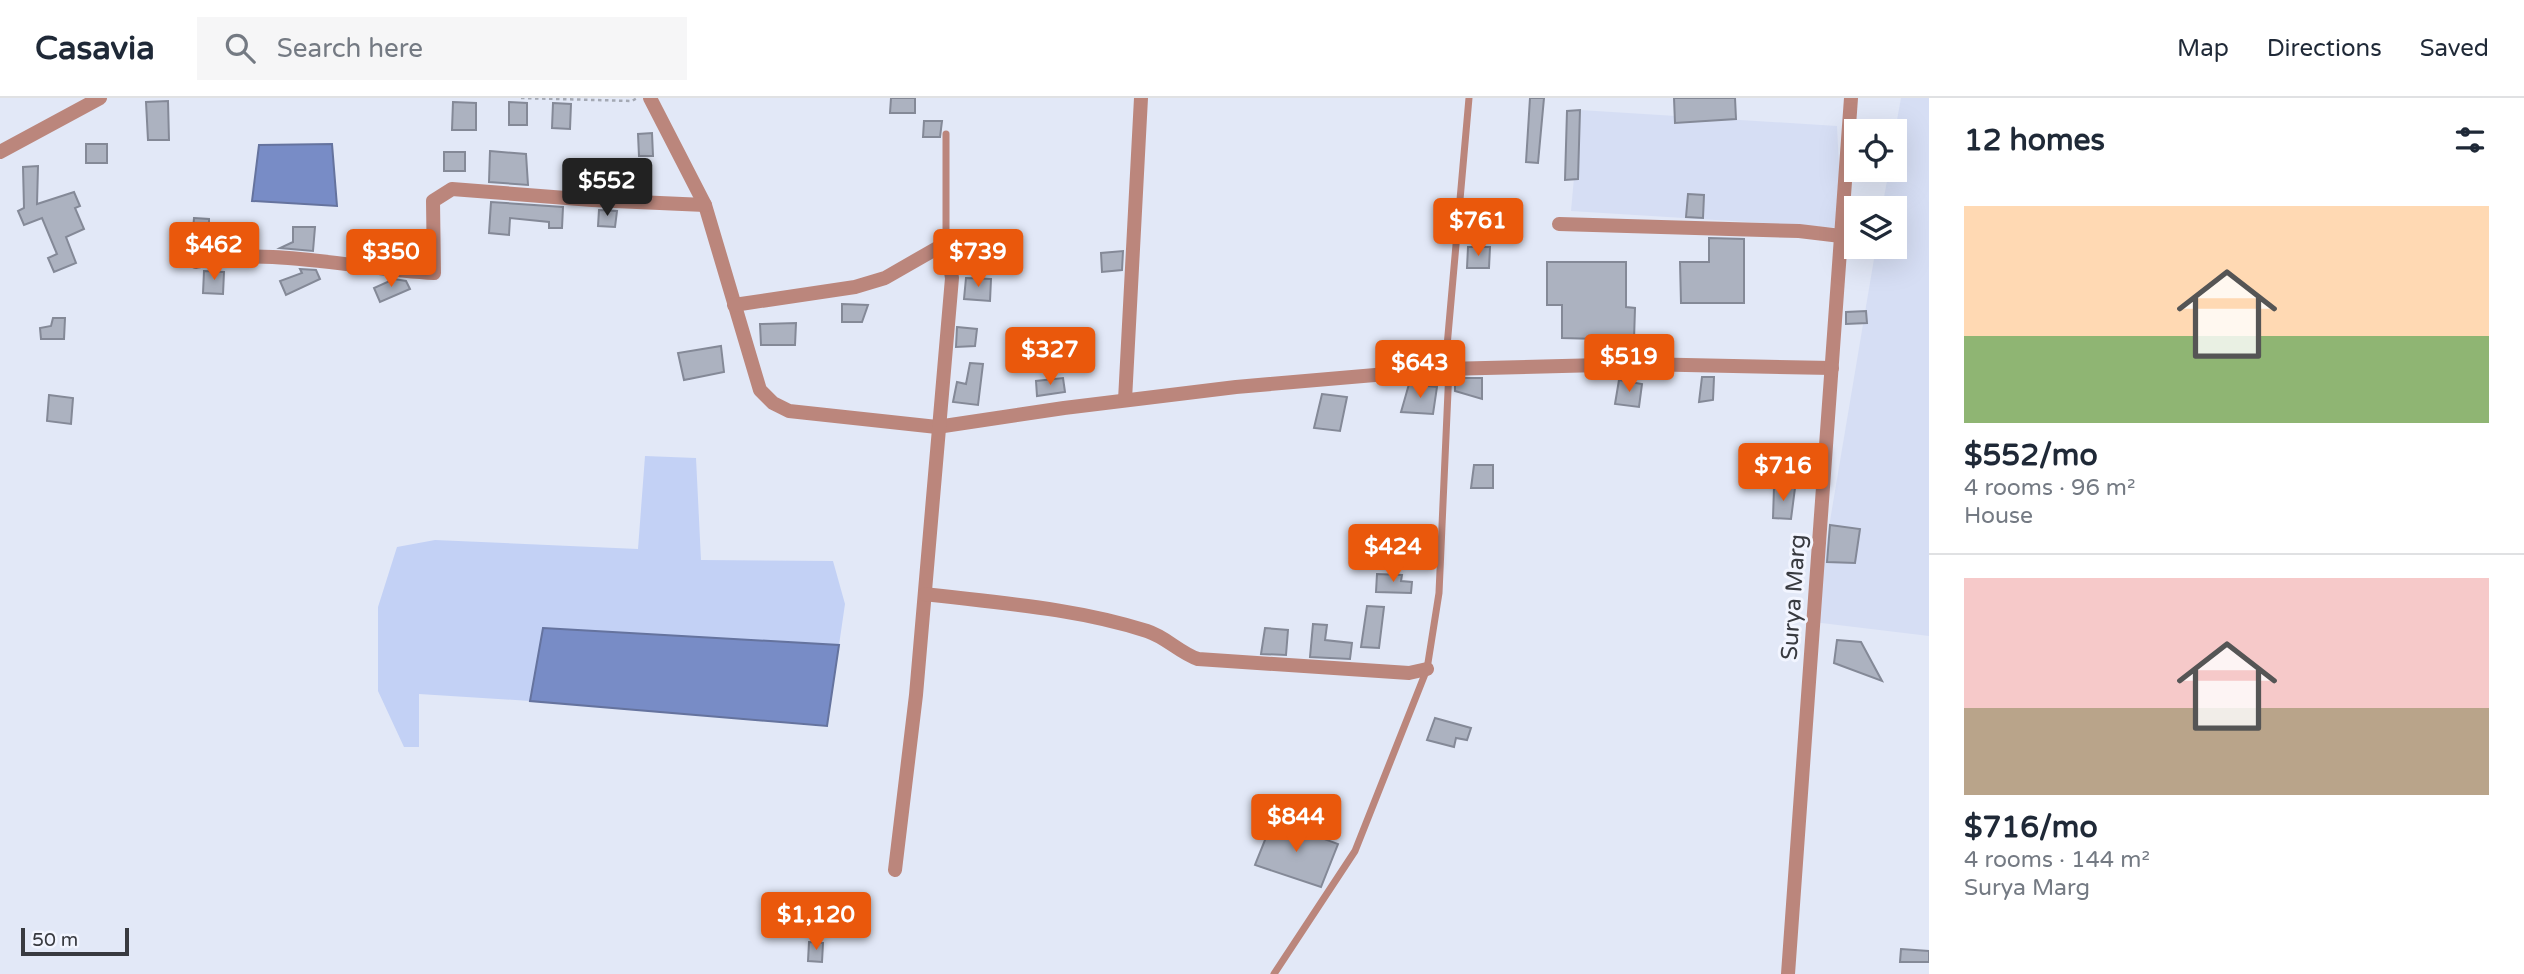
<!DOCTYPE html>
<meta charset="utf-8">
<style>
:root{--surface:#fff;--page:#f6f6f7;--text:#1f2937;--muted:#747a83;--line:#e0e1e3;--accent:#ea580c}
body{margin:0;font-family:"Varela Round",sans-serif;background:var(--page);color:var(--text);height:100vh;display:flex;flex-direction:column;font-size:26px;white-space:nowrap}
*{box-sizing:border-box;margin:0}
p{font-size:23px;color:var(--muted)}
.icon{flex:none;width:38px;height:38px;fill:none;stroke:currentColor;stroke-width:2;stroke-linecap:round;stroke-linejoin:round}
.map{position:relative;flex:1;overflow:hidden}
.drawer{display:flex;flex-direction:column;background:var(--surface);width:595px}
.drawer>*{flex:none}
.buttons{position:absolute;left:1844px;top:21px;display:grid;gap:14px}
.buttons a{display:grid;place-items:center;width:63px;height:63px;border-radius:0px;background:var(--surface);box-shadow:0 7px 28px #0002;font-size:35px}
.scale{position:absolute;left:21px;bottom:18px;width:108px;box-sizing:border-box;padding-left:7px;border:4px solid #383a40;border-top:0;font-size:19px;line-height:24px;white-space:nowrap;color:#383a40;-webkit-text-stroke:5px #f2f5ff;paint-order:stroke}
.price{position:absolute;translate:-50% -60px;padding:0 16px;border-radius:7px;background:var(--accent);color:#fff;font-size:23px;line-height:46px;filter:drop-shadow(0 2px 4px #0008)}
.price::after{content:'';position:absolute;left:50%;top:42px;width:21px;height:16px;margin-left:-10px;background:inherit;clip-path:polygon(0 0,100% 0,50% 100%)}
.price.selected{background:#222;color:#fff}
ul{padding:0;list-style:none}
li{display:grid;align-content:center;gap:14px;height:371px;padding:0 35px}
li+li{border-top:2px solid var(--line)}
li span{display:grid;place-items:center;height:217px;border-radius:0px;color:#555}
li>.icon{margin-inline-start:auto}
span .icon{width:126px;height:126px;fill:#fffc;stroke-width:1}
li b{font-size:30px}
h2{display:flex;justify-content:space-between;align-items:center;height:84px;padding:0 35px;font-size:30px}
header{display:flex;align-items:center;gap:42px;box-sizing:border-box;height:98px;padding:0 35px;background:var(--surface);border-bottom:2px solid var(--line)}
header strong{font-size:33px}
nav{display:flex;gap:38px;margin-inline-start:auto;font-size:24px}
.search{width:490px;height:63px;background:var(--page);display:flex;align-items:center;gap:18px;box-sizing:border-box;padding:0 24px;border-radius:0px;color:var(--muted);font-size:26px}
main{display:flex;flex:1;min-height:0}
.map>svg:first-child{display:block}
.built{fill:#d6def4}
.green{fill:#c3d1f5}
.water{fill:#788cc6;stroke:#65739e;stroke-width:2}
.building{fill:#acb2c0;stroke:#848997;stroke-width:2}
.lines{fill:none;stroke-linecap:round;stroke-linejoin:round}
.path{stroke:#a4a9b4;stroke-width:2.5;stroke-dasharray:3.5 3.5;stroke-linecap:butt}
.lane{stroke:#bb867c;stroke-width:7}
.street{stroke:#bb867c;stroke-width:14}
.labels{text-anchor:middle;stroke-width:6;stroke-linejoin:round;paint-order:stroke}
.street-label{font-size:23px;fill:#383a40;stroke:#f2f5ff}
</style>
<header>
<strong>Casavia</strong>
<div class="search"><svg class="icon" aria-label="search" viewBox="0 0 24 24"><circle cx="10" cy="10" r="6"/><path d="M15 15l6 6"/></svg>Search here</div>
<nav><a>Map</a><a>Directions</a><a>Saved</a></nav>
</header>
<main>
<div class="map">
<svg width="1929" height="876" viewBox="0 0 1929 876">
<rect width="100%" height="100%" fill="#e2e8f7"/>
<!-- built -->
<g class="built">
<polygon points="1901,0 1929,0 1929,538 1813,524 1876,149 1895,149 1895,110 1882,110 1889,72 1895,72 1895,33"/>
<polygon points="1580,12 1837,28 1842,130 1571,113"/>
</g>
<!-- green -->
<polygon class="green" points="645,358 696,360 701,462 833,463 845,506 839,547 543,530 530,603 419,596 419,649 404,649 378,593 378,509 397,449 435,442 638,451"/>
<!-- water -->
<g class="water">
<polygon points="332,46 337,108 252,103 259,47"/>
<polygon points="543,530 839,547 827,628 530,603"/>
</g>
<!-- building -->
<g class="building">
<polygon points="891,0 915,0 915,15 890,15"/>
<polygon points="1530,0 1544,0 1538,65 1526,64"/>
<polygon points="1674,0 1735,0 1736,21 1675,25"/>
<polygon points="168,3 169,42 148,42 146,4"/>
<polygon points="453,4 476,5 476,32 452,32"/>
<polygon points="509,4 527,5 527,27 509,27"/>
<polygon points="553,5 571,6 570,31 552,30"/>
<polygon points="1580,12 1578,81 1565,82 1567,13"/>
<polygon points="924,23 942,23 940,39 923,39"/>
<polygon points="652,35 653,58 639,58 638,36"/>
<rect x="86" y="46" width="21" height="19"/>
<polygon points="490,53 526,56 528,87 489,84"/>
<rect x="444" y="54" width="21" height="19"/>
<polygon points="38,68 37,106 74,94 80,108 75,110 84,131 66,139 76,165 54,174 48,160 57,156 42,120 24,127 18,113 24,110 23,69"/>
<polygon points="1688,96 1704,97 1703,120 1686,119"/>
<polygon points="491,104 563,109 562,130 549,130 549,124 510,120 509,137 489,135"/>
<polygon points="599,112 617,113 615,129 598,128"/>
<polygon points="194,120 209,121 209,134 240,134 242,147 231,148 225,134 225,148 191,153"/>
<polygon points="293,129 315,129 313,153 280,150 293,144"/>
<polygon points="401,139 402,157 381,157 381,140"/>
<polygon points="1709,140 1744,141 1744,205 1681,205 1680,164 1709,164"/>
<polygon points="1468,149 1490,149 1489,170 1467,170"/>
<polygon points="1123,153 1122,172 1102,174 1101,155"/>
<polygon points="1547,164 1626,164 1626,209 1635,210 1634,242 1562,240 1562,207 1547,207"/>
<polygon points="300,171 316,172 320,181 286,197 280,183 302,175"/>
<polygon points="204,173 224,174 223,196 203,195"/>
<polygon points="966,180 991,181 990,203 964,201"/>
<polygon points="394,181 406,183 410,191 380,204 374,190"/>
<polygon points="842,206 868,207 862,224 842,224"/>
<polygon points="1866,213 1867,225 1846,226 1846,214"/>
<polygon points="53,220 65,220 64,241 41,241 40,230 51,228"/>
<polygon points="796,225 795,247 761,247 760,226"/>
<polygon points="957,229 977,231 975,248 956,249"/>
<polygon points="721,248 724,274 684,282 678,255"/>
<polygon points="970,265 983,266 978,307 953,304 957,284 966,286"/>
<polygon points="1702,279 1714,279 1713,302 1699,304"/>
<polygon points="1063,280 1065,294 1037,298 1036,283"/>
<polygon points="1455,280 1482,280 1482,301 1455,293"/>
<polygon points="1619,282 1642,286 1639,309 1615,306"/>
<polygon points="1409,286 1437,289 1433,316 1401,314"/>
<polygon points="1322,296 1347,299 1340,333 1314,330"/>
<polygon points="49,297 73,300 71,326 47,323"/>
<polygon points="1474,367 1493,367 1493,390 1471,390"/>
<polygon points="1774,389 1795,390 1791,421 1773,420"/>
<polygon points="1830,427 1860,431 1855,465 1827,464"/>
<polygon points="1396,438 1427,440 1425,462 1409,461 1409,452 1395,452"/>
<polygon points="1377,476 1402,477 1401,483 1412,484 1411,495 1376,494"/>
<polygon points="1367,508 1384,509 1379,550 1361,549"/>
<polygon points="1313,526 1327,527 1325,542 1352,545 1350,561 1310,559"/>
<polygon points="1265,530 1288,532 1286,557 1261,556"/>
<polygon points="1837,542 1861,544 1882,583 1834,565"/>
<polygon points="1435,620 1471,630 1467,642 1456,640 1454,649 1427,642"/>
<polygon points="1273,722 1338,746 1321,789 1255,767"/>
<polygon points="809,844 823,845 822,864 808,863"/>
<polygon points="1901,851 1929,853 1929,864 1900,864"/>
</g>
<g class="lines">
<!-- path -->
<polyline class="path" points="521,0 632,3 637,0"/>
<!-- lane -->
<g class="lane">
<polyline points="946,36 946,145"/>
<polyline points="1445,271 1469,0"/>
<polyline points="1274,876 1355,753 1427,571 1439,495 1449,271"/>
</g>
<!-- street -->
<g class="street">
<polyline points="650,0 705,107 760,292 773,305 789,313 937,329 1064,310 1236,289 1445,271 1639,266 1832,270"/>
<polyline points="0,54 100,0"/>
<polyline points="1559,126 1799,133 1841,138"/>
<path d="M196 164C266 148 361 172 434 175L433 103 452 91 592 102 705 107"/>
<polyline points="734,207 855,189 885,180 946,145 952,180 916,597 895,772"/>
<polyline points="1125,302 1141,0"/>
<path d="M925 496C999 505 1075 510 1147 533 1166 539 1180 555 1198 561L1409 575 1427 571"/>
<polyline points="1788,876 1851,0"/>
</g>
</g>
<g class="labels">
<!-- street labels -->
<g class="street-label">
<text transform="translate(1793 499) rotate(-86)" y="8">Surya Marg</text>
</g>
</g>
</svg>
<div class="buttons">
<a><svg class="icon" aria-label="locate" viewBox="0 0 24 24"><circle cx="12" cy="12" r="6"/><path d="M12 2v4M12 18v4M2 12h4M18 12h4"/></svg></a>
<a><svg class="icon" aria-label="layers" viewBox="0 0 24 24"><path d="M12 4l9 5-9 5-9-5zM3 14l9 5 9-5"/></svg></a>
</div>
<div class="scale">50 m</div>
<b class="price selected" style="left:607px;top:120px">$552</b>
<b class="price" style="left:1478px;top:160px">$761</b>
<b class="price" style="left:214px;top:184px">$462</b>
<b class="price" style="left:391px;top:191px">$350</b>
<b class="price" style="left:978px;top:191px">$739</b>
<b class="price" style="left:1050px;top:289px">$327</b>
<b class="price" style="left:1629px;top:296px">$519</b>
<b class="price" style="left:1420px;top:302px">$643</b>
<b class="price" style="left:1783px;top:405px">$716</b>
<b class="price" style="left:1393px;top:486px">$424</b>
<b class="price" style="left:1296px;top:756px">$844</b>
<b class="price" style="left:816px;top:854px">$1,120</b>
</div>
<section class="drawer">
<h2>12 homes<svg class="icon" aria-label="filters" viewBox="0 0 24 24"><path d="M4 7h16M4 17h16"/><circle cx="9" cy="7" r="2"/><circle cx="15" cy="17" r="2"/></svg></h2>
<ul>
<li><span style="background:linear-gradient(#ffd9b3 60%,#8fb573 0)"><svg class="icon" aria-label="home" viewBox="0 0 24 24"><path d="M3 11l9-7 9 7M6 9v11h12V9"/></svg></span><div><b>$552/mo</b><p>4 rooms · 96 m²</p><p>House</p></div></li>
<li><span style="background:linear-gradient(#f6c9c9 60%,#b9a48a 0)"><svg class="icon" aria-label="home" viewBox="0 0 24 24"><path d="M3 11l9-7 9 7M6 9v11h12V9"/></svg></span><div><b>$716/mo</b><p>4 rooms · 144 m²</p><p>Surya Marg</p></div></li>
</ul>
</section>
</main>
